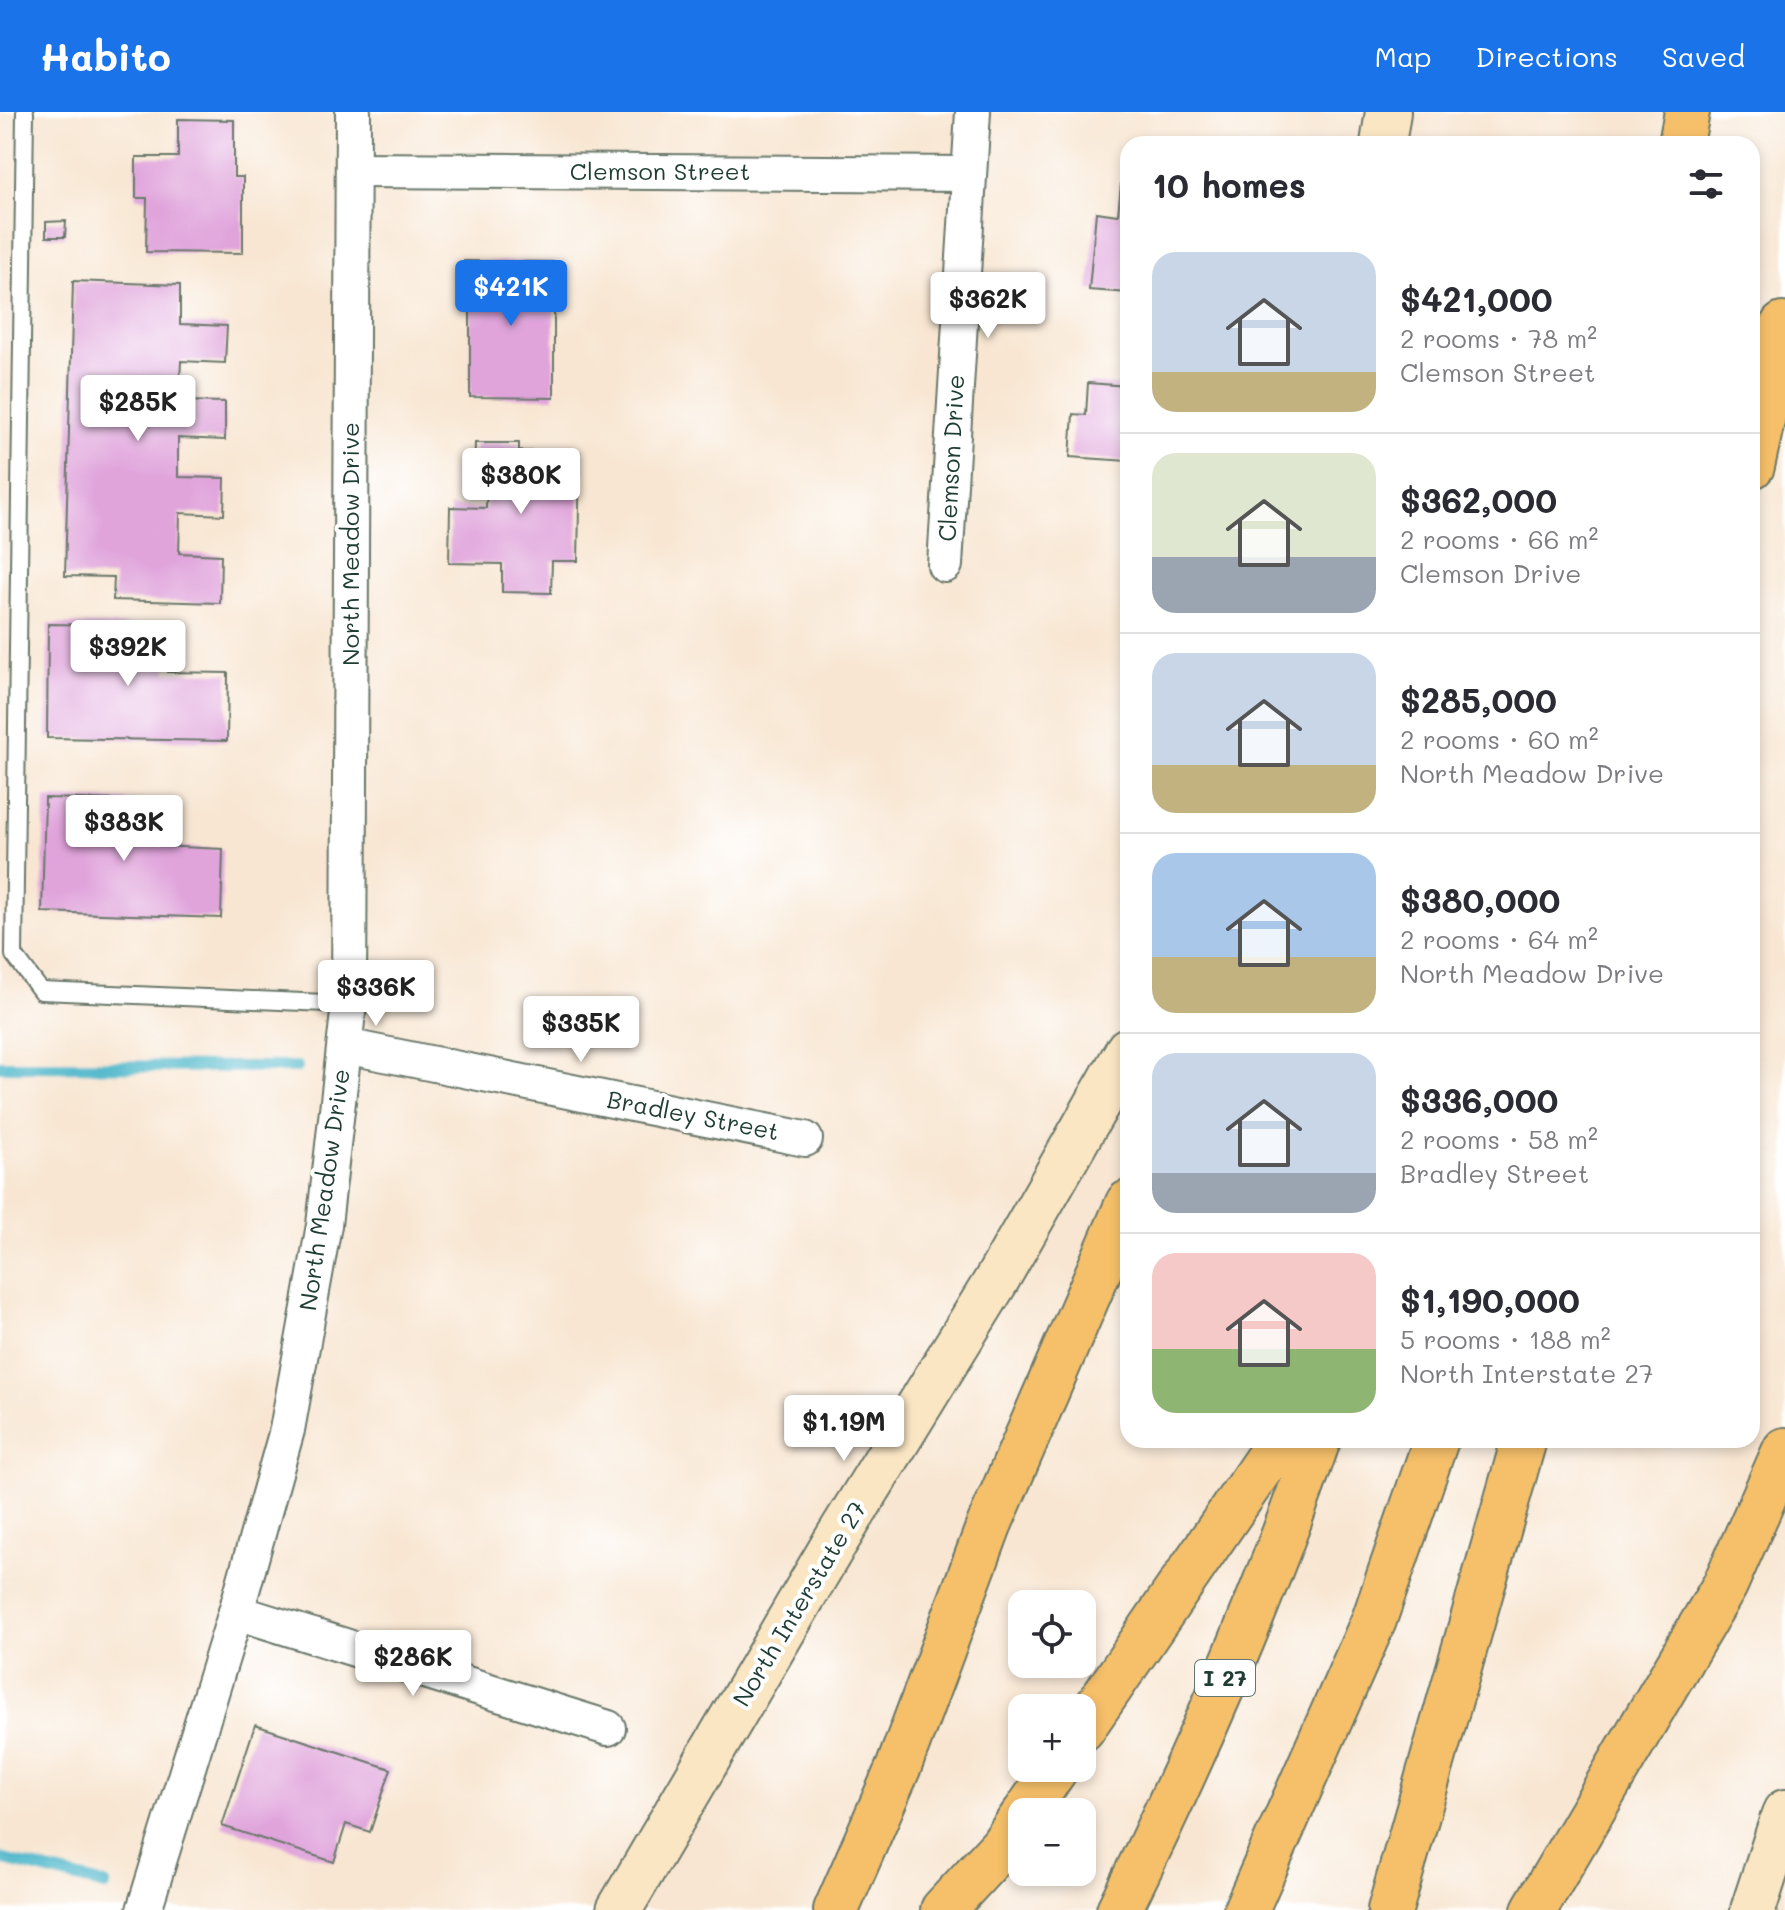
<!DOCTYPE html>
<meta charset="utf-8">
<style>
:root{--surface:#fff;--page:#f2f2f3;--text:#2b2b33;--muted:#7c7c81;--line:#e1e1e2;--accent:#1a73e8}
body{margin:0;font-family:Mali,sans-serif;background:var(--page);color:var(--text);height:100vh;display:flex;flex-direction:column;font-size:30px;white-space:nowrap}
*{box-sizing:border-box;margin:0}
p{font-size:26px;color:var(--muted)}
.icon{flex:none;width:44px;height:44px;fill:none;stroke:currentColor;stroke-width:2;stroke-linecap:round;stroke-linejoin:round}
.map{position:relative;flex:1;overflow:hidden}
.panel{position:absolute;left:1120px;top:24px;width:640px;height:1312px;display:flex;flex-direction:column;background:var(--surface);border-radius:24px;box-shadow:0 4px 12px #0003}
.panel>*{flex:none}
.tools{position:absolute;left:1008px;top:1478px;display:grid;gap:16px}
.tools a{display:grid;place-items:center;width:88px;height:88px;border-radius:16px;background:var(--surface);box-shadow:0 4px 12px #0003;font-size:40px}
.price{position:absolute;translate:-50% -68px;padding:0 18px;border-radius:8px;background:#fff;color:#222;font-size:26px;line-height:52px;filter:drop-shadow(0 2px 4px #0008)}
.price::after{content:'';position:absolute;left:50%;top:48px;width:24px;height:18px;margin-left:-12px;background:inherit;clip-path:polygon(0 0,100% 0,50% 100%)}
.price.on{background:var(--accent);color:#fff}
ul{padding:0;list-style:none}
li{display:flex;align-items:center;gap:24px;height:200px;padding:0 32px}
li+li{border-top:2px solid var(--line)}
li span{display:grid;place-items:center;flex:none;width:224px;height:160px;border-radius:24px;color:#555}
li>.icon{margin-inline-start:auto}
span .icon{width:96px;height:96px;fill:#fffc;stroke-width:1}
li b{font-size:34px}
h2{display:flex;justify-content:space-between;align-items:center;height:96px;padding:0 32px;font-size:34px}
header{display:flex;align-items:center;gap:48px;box-sizing:border-box;height:112px;padding:0 40px;background:var(--accent);color:#fff}
header strong{font-size:38px}
nav{display:flex;gap:44px;margin-inline-start:auto;font-size:28px}
.map>svg:first-child{display:block}
.lines{fill:none;stroke-linecap:round;stroke-linejoin:round}
.stream{stroke:#4cb6c9;stroke-width:12}
.building{fill:#e0a4db}
.service-casing{stroke:#6b786b;stroke-width:20}
.minor-casing{stroke:#6b786b;stroke-width:38}
.secondary-casing{stroke:#6b786b;stroke-width:48}
.motorway-casing{stroke:#6b786b;stroke-width:48}
.service{stroke:#fff;stroke-width:16}
.minor{stroke:#fff;stroke-width:34}
.secondary{stroke:#fbe6c4;stroke-width:44}
.motorway{stroke:#f6c06b;stroke-width:44}
.labels{text-anchor:middle;stroke-width:8;stroke-linejoin:round;paint-order:stroke}
.shield{fill:#fff;stroke:#627771;stroke-width:2}
.shield-label{font-size:22px;font-weight:bold;fill:#1f3d34}
.street-label{font-size:24px;fill:#1f3d34;stroke:#fff}
</style>
<header>
<strong>Habito</strong>
<nav><a>Map</a><a>Directions</a><a>Saved</a></nav>
</header>
<div class="map">
<svg width="1785" height="1798" viewBox="0 0 1785 1798">
<rect width="100%" height="100%" fill="#fff"/>
<filter id="ink" filterUnits="userSpaceOnUse"><feTurbulence type="fractalNoise" baseFrequency=".0125" numOctaves="2"/><feDisplacementMap in="SourceGraphic" scale="16" xChannelSelector="R" yChannelSelector="G"/><feConvolveMatrix kernelMatrix="1 2 1 2 8 2 1 2 1" color-interpolation-filters="sRGB"/></filter>
<filter id="wash" filterUnits="userSpaceOnUse"><feTurbulence type="fractalNoise" baseFrequency=".006" numOctaves="4" result="noise"/><feDisplacementMap in="SourceGraphic" scale="32" xChannelSelector="R" yChannelSelector="G"/><feGaussianBlur stdDeviation="1.8" result="paint"/><feColorMatrix in="noise" values="0 0 0 0 0 0 0 0 0 0 0 0 0 0 0 0 0 1.4 0 .05"/><feComposite in="paint" operator="in"/></filter>
<g filter="url(#wash)">
<rect width="100%" height="100%" fill="#f8e6d2"/>
<g class="lines">
<!-- stream -->
<g class="stream">
<polyline points="0,954 297,955"/>
<polyline points="0,1747 105,1773"/>
</g>
</g>
<g id="blocks">
<!-- building -->
<g class="building">
<polygon points="178,7 234,8 234,65 243,65 243,141 146,140 147,86 136,86 136,45 178,45"/>
<polygon points="1121,72 1128,73 1128,181 1089,178 1096,100 1118,103"/>
<polygon points="66,109 65,125 46,125 46,110"/>
<polygon points="464,149 554,150 554,286 470,285 470,193 463,193"/>
<polygon points="73,169 180,173 180,212 227,214 225,251 181,249 179,289 225,290 225,328 178,326 178,365 225,366 224,403 180,401 179,441 221,443 220,491 113,488 114,465 65,464"/>
<polygon points="1088,271 1128,274 1128,349 1070,345 1073,302 1086,303"/>
<polygon points="475,331 519,331 519,339 580,340 578,449 552,449 551,481 502,480 502,452 449,451 450,395 486,396 487,375 481,375 481,363 474,363"/>
<polygon points="48,512 168,514 167,560 228,561 227,629 47,626"/>
<polygon points="45,686 161,689 160,734 223,737 221,806 42,800"/>
<polygon points="255,1613 391,1657 370,1720 346,1712 334,1750 222,1714"/>
</g>
</g>
</g>
<g filter="url(#ink)">
<use href="#blocks" fill-opacity="0" stroke="#6b786b" stroke-width="2"/>
<g class="lines">
<!-- service casing -->
<g class="service-casing">
<polyline id="service" points="25,0 14,843 41,879 349,892"/>
</g>
<!-- minor casing -->
<g class="minor-casing">
<g id="minor">
<polyline points="353,58 968,62"/>
<polyline points="945,453 973,0"/>
<polyline points="345,934 805,1027"/>
<polyline points="236,1500 608,1616"/>
<polyline points="144,1798 236,1500 287,1318 324,1113 349,892 353,0"/>
</g>
</g>
<!-- secondary casing -->
<g class="secondary-casing">
<g id="secondary">
<polyline points="1383,32 1388,0"/>
<polyline points="619,1798 834,1432 996,1169 1128,938"/>
<polyline points="1753,1798 1785,1700"/>
</g>
</g>
<!-- motorway casing -->
<g class="motorway-casing">
<g id="motorway">
<polyline points="1681,32 1687,0"/>
<polyline points="1752,354 1783,213"/>
<polyline points="1082,1617 1280,1328"/>
<polyline points="1026,1700 1056,1656"/>
<polyline points="836,1798 899,1654 989,1413 1128,1091"/>
<polyline points="943,1798 1002,1734 1022,1705"/>
<path d="M1119 1798C1194 1646 1263 1489 1318 1328"/>
<polyline points="1246,1798 1374,1508 1436,1328"/>
<polyline points="1390,1798 1524,1328"/>
<polyline points="1534,1798 1725,1473 1785,1338"/>
</g>
</g>
<!-- service -->
<use href="#service" class="service"/>
<!-- minor -->
<use href="#minor" class="minor"/>
<!-- secondary -->
<use href="#secondary" class="secondary"/>
<!-- motorway -->
<use href="#motorway" class="motorway"/>
</g>
</g>
<g class="labels">
<!-- shield labels -->
<rect class="shield" x="1195" y="1548" width="60" height="36" rx="6"/>
<g class="shield-label">
<text x="1225" y="1574">I 27</text>
</g>
<!-- street labels -->
<g class="street-label">
<text x="660" y="68">Clemson Street</text>
<text transform="translate(952 346) rotate(-87)" y="8">Clemson Drive</text>
<text transform="translate(351 432) rotate(-90)" y="8">North Meadow Drive</text>
<text transform="translate(693 1004) rotate(11)" y="8">Bradley Street</text>
<text transform="translate(325 1078) rotate(-82)" y="8">North Meadow Drive</text>
<text transform="translate(800 1492) rotate(-59)" y="8">North Interstate 27</text>
</g>
</g>
</svg>
<div class="tools">
<a><svg class="icon" aria-label="locate" viewBox="0 0 24 24"><circle cx="12" cy="12" r="6"/><path d="M12 2v4M12 18v4M2 12h4M18 12h4"/></svg></a>
<a>+</a>
<a>−</a>
</div>
<b class="price on" style="left:511px;top:216px">$421K</b>
<b class="price" style="left:988px;top:228px">$362K</b>
<b class="price" style="left:138px;top:331px">$285K</b>
<b class="price" style="left:521px;top:404px">$380K</b>
<b class="price" style="left:128px;top:576px">$392K</b>
<b class="price" style="left:124px;top:751px">$383K</b>
<b class="price" style="left:376px;top:916px">$336K</b>
<b class="price" style="left:581px;top:952px">$335K</b>
<b class="price" style="left:844px;top:1351px">$1.19M</b>
<b class="price" style="left:413px;top:1586px">$286K</b>
<section class="panel">
<h2>10 homes<svg class="icon" aria-label="filters" viewBox="0 0 24 24"><path d="M4 7h16M4 17h16"/><circle cx="9" cy="7" r="2"/><circle cx="15" cy="17" r="2"/></svg></h2>
<ul>
<li><span style="background:linear-gradient(#c9d6e8 75%,#c2b280 0)"><svg class="icon" aria-label="home" viewBox="0 0 24 24"><path d="M3 11l9-7 9 7M6 9v11h12V9"/></svg></span><div><b>$421,000</b><p>2 rooms · 78 m²</p><p>Clemson Street</p></div></li>
<li><span style="background:linear-gradient(#dfe7d0 65%,#9aa5b1 0)"><svg class="icon" aria-label="home" viewBox="0 0 24 24"><path d="M3 11l9-7 9 7M6 9v11h12V9"/></svg></span><div><b>$362,000</b><p>2 rooms · 66 m²</p><p>Clemson Drive</p></div></li>
<li><span style="background:linear-gradient(#c9d6e8 70%,#c2b280 0)"><svg class="icon" aria-label="home" viewBox="0 0 24 24"><path d="M3 11l9-7 9 7M6 9v11h12V9"/></svg></span><div><b>$285,000</b><p>2 rooms · 60 m²</p><p>North Meadow Drive</p></div></li>
<li><span style="background:linear-gradient(#a9c7e8 65%,#c2b280 0)"><svg class="icon" aria-label="home" viewBox="0 0 24 24"><path d="M3 11l9-7 9 7M6 9v11h12V9"/></svg></span><div><b>$380,000</b><p>2 rooms · 64 m²</p><p>North Meadow Drive</p></div></li>
<li><span style="background:linear-gradient(#c9d6e8 75%,#9aa5b1 0)"><svg class="icon" aria-label="home" viewBox="0 0 24 24"><path d="M3 11l9-7 9 7M6 9v11h12V9"/></svg></span><div><b>$336,000</b><p>2 rooms · 58 m²</p><p>Bradley Street</p></div></li>
<li><span style="background:linear-gradient(#f6c9c9 60%,#8fb573 0)"><svg class="icon" aria-label="home" viewBox="0 0 24 24"><path d="M3 11l9-7 9 7M6 9v11h12V9"/></svg></span><div><b>$1,190,000</b><p>5 rooms · 188 m²</p><p>North Interstate 27</p></div></li>
</ul>
</section>
</div>
